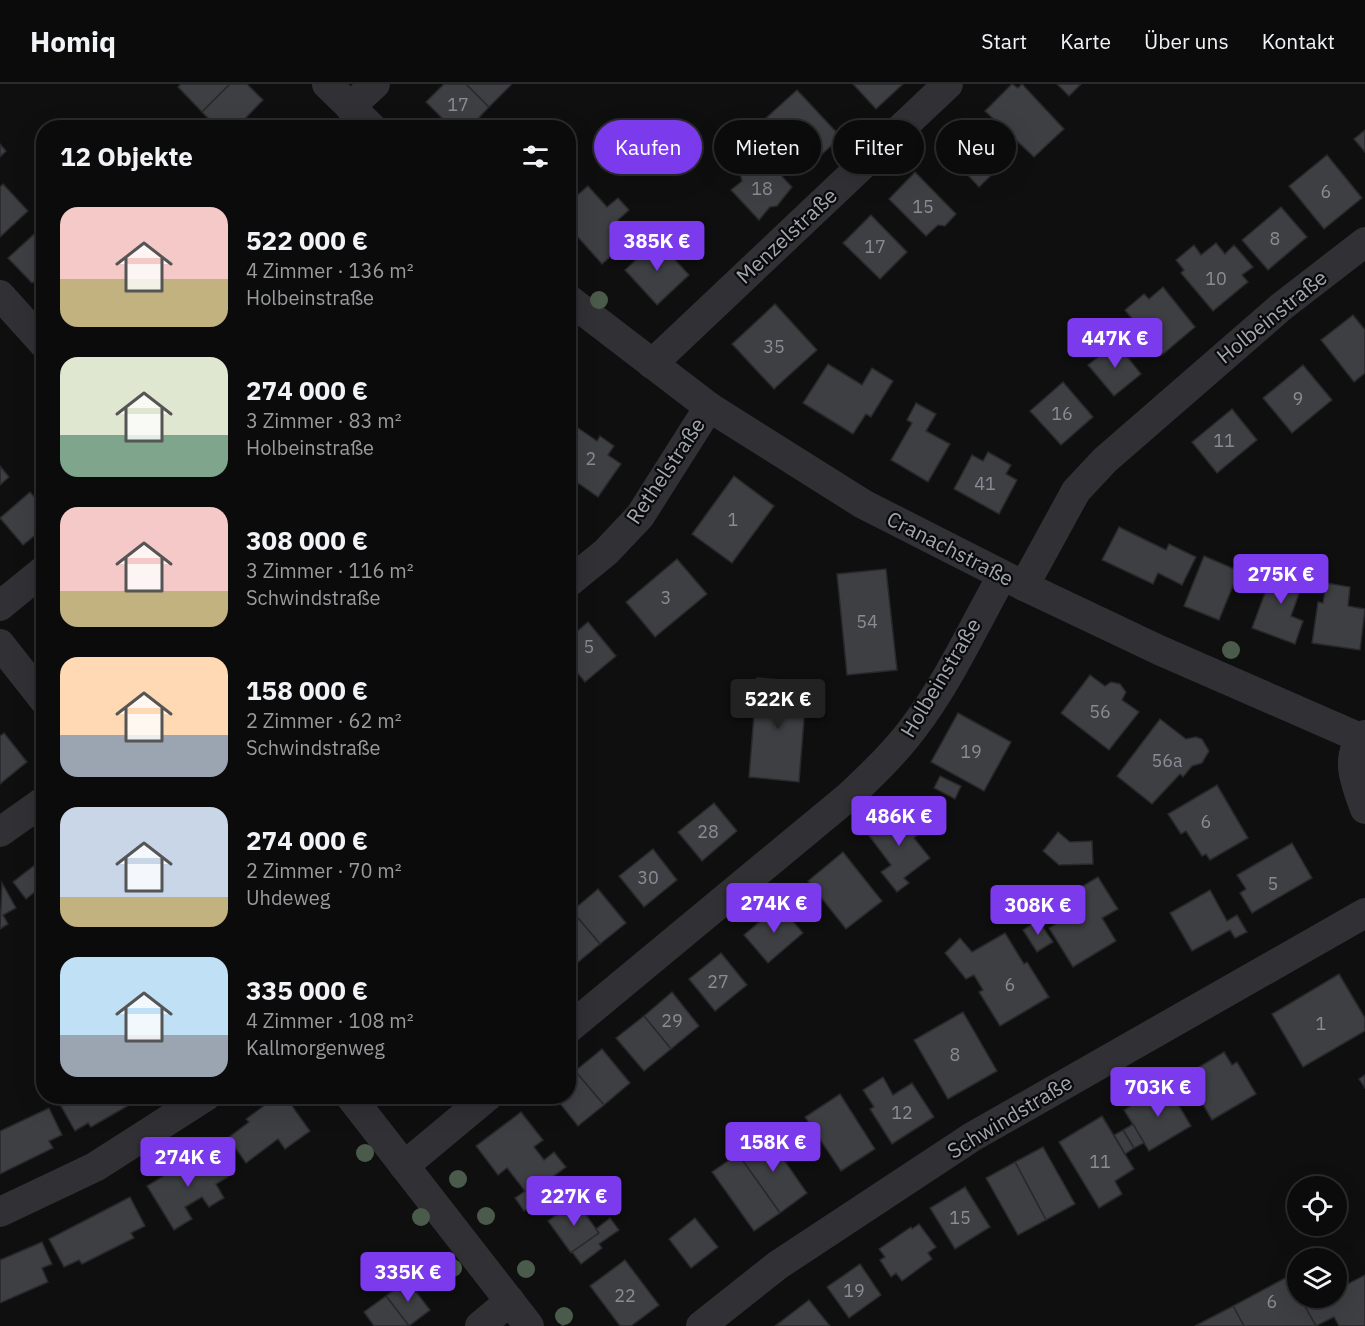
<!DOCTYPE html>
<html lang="de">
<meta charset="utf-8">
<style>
:root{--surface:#0b0b0c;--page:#19191a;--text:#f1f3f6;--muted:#9a9b9d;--line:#2b2b2d;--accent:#7c3aed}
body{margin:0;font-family:"IBM Plex Sans",sans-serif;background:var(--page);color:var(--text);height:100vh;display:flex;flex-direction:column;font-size:22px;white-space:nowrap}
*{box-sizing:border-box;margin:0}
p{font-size:20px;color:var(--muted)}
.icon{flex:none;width:33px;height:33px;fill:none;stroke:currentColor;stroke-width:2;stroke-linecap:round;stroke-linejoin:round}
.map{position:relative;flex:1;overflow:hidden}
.side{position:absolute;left:36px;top:36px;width:540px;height:984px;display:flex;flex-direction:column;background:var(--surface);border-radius:24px;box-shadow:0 6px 24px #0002,0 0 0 2px var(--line)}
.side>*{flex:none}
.top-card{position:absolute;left:594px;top:36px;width:570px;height:54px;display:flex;gap:12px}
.tools{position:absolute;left:1287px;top:1092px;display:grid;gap:12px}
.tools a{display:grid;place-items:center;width:60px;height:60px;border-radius:50%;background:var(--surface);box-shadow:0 6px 24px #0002,0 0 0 2px var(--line);font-size:30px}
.price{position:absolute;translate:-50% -51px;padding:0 14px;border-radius:6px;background:var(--accent);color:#fff;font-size:20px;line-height:39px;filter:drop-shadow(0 2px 3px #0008)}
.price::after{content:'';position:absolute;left:50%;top:36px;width:18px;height:14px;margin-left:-9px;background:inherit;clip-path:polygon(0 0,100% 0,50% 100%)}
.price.on{background:#222;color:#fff}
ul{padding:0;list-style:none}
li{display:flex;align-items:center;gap:18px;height:150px;padding:0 24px}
li span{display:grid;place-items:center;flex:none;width:168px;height:120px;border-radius:18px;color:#555}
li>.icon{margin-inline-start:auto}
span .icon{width:72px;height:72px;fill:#fffc;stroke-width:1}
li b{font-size:26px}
h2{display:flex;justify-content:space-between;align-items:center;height:72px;padding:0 24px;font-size:26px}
.tag{padding:0 21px;border-radius:27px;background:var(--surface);box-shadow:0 6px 24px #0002,0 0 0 2px var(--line);font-size:21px;line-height:54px}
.tag.on{background:var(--accent);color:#fff}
header{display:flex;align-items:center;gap:36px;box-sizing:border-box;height:84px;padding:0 30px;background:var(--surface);border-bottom:2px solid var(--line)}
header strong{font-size:28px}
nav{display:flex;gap:33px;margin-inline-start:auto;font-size:21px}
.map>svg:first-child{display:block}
.building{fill:#3e3f43;stroke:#29292c;stroke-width:1.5}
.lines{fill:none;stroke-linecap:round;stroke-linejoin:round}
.path{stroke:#37383c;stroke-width:4;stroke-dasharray:3 4.5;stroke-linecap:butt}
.minor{stroke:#313135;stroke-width:30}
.tree{fill:#4a5b4b}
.labels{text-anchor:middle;stroke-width:4.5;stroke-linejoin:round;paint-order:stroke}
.number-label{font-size:18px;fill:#898c95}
.street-label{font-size:21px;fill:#a2a6b0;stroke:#0a0a0b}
</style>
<header>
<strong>Homiq</strong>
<nav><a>Start</a><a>Karte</a><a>Über uns</a><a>Kontakt</a></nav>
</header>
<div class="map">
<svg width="1365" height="1242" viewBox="0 0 1365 1242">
<rect width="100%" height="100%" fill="#0f0f10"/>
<!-- building -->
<g class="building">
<polygon points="181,0 230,0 202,28 178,3"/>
<polygon points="230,0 247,0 263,16 236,44 218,44 202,28"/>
<polygon points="444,0 466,0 489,23 469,44 452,44 426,18"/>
<polygon points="466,0 511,0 511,1 489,23"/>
<polygon points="853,0 903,0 876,25"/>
<polygon points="1012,0 1018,4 1022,0 1064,45 1034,73 985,27"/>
<polygon points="1057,0 1081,0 1069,12"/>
<polygon points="797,6 841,53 810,81 766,34"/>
<polygon points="962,45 1000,83 979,103 942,64"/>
<polygon points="1365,46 1365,68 1354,55"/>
<polygon points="0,60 6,67 0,73"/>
<polygon points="1327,71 1362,114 1324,145 1289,102"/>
<polygon points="765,74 792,103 777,122 770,123 759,136 731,106 742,97 739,86 747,80 757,82"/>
<polygon points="915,88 956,130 945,142 938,141 926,152 889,115"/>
<polygon points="3,100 28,127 0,153 0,103"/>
<polygon points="588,102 607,123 618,114 629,126 618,136 633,153 602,180 568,142 568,119"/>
<polygon points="1281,123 1307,153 1268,186 1242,156"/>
<polygon points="871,131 907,168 880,195 843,159"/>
<polygon points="44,141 44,191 32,199 8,174"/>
<polygon points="657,156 689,191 657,221 625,186"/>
<polygon points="1216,159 1225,170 1234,161 1253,183 1242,191 1248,198 1213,227 1181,189 1184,186 1176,176 1194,161 1201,171"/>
<polygon points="1163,203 1195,243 1162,271 1125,226 1144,210 1149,215"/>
<polygon points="775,220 817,266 774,305 732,260"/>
<polygon points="1353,231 1365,246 1365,289 1354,298 1321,256"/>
<polygon points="1116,259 1141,290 1114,312 1088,281"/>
<polygon points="828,280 862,301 872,284 893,297 871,333 866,330 853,350 803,319"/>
<polygon points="1303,281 1332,316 1292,349 1263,314"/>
<polygon points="1063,298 1093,333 1061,361 1030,327"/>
<polygon points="916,319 936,330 926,347 950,360 928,398 891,376 912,339 907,336"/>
<polygon points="1232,325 1257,356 1217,389 1192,358"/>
<polygon points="568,337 597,357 600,352 614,362 608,371 621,380 598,413 568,392"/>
<polygon points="988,368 1011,381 1006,390 1017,396 999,430 954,405 972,371 983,377"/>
<polygon points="0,382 9,393 0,401"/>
<polygon points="734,392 774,422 732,479 692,450"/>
<polygon points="30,408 44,424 44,444 23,461 0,434"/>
<polygon points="1119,443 1166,466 1169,460 1196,473 1182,501 1158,489 1153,500 1102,476"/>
<polygon points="1204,472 1239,487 1219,536 1184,522"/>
<polygon points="677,475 707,510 655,553 626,518"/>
<polygon points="1276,479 1306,490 1291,532 1303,537 1295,560 1252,544"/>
<polygon points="886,485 897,586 847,591 837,490"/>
<polygon points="1326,499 1350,503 1348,522 1365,525 1360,566 1312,559 1318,518 1323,519"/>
<polygon points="588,538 616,572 585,598 568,578 568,555"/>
<polygon points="1090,591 1105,602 1111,598 1120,600 1126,608 1122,616 1139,628 1109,666 1061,629"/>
<polygon points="757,594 807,598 799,698 749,693"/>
<polygon points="958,629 1011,658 984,707 931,678"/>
<polygon points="1160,635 1186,655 1196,653 1202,655 1209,667 1202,679 1192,682 1183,693 1180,690 1152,720 1117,692"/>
<polygon points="4,649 27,678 0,700 0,652"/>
<polygon points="940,692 961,702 955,715 934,704"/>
<polygon points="1217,701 1248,754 1210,776 1206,770 1202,772 1186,747 1181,750 1168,730"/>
<polygon points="714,719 737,747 702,777 678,748"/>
<polygon points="901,722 921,748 914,754 930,774 904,794 909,799 897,808 881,788 891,781 867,749"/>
<polygon points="1058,748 1070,758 1092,757 1093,780 1059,781 1043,767"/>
<polygon points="1292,759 1312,794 1252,829 1240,809 1246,805 1237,791"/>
<polygon points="653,765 677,796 644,823 619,792"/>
<polygon points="843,768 882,817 846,845 808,797"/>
<polygon points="44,774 44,816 36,807 26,815 13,798"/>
<polygon points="1098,793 1118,825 1102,834 1116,857 1073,883 1049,844 1081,824 1071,809"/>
<polygon points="2,799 16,824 3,831 8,840 0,845"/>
<polygon points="598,805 626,839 600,860 572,827"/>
<polygon points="1210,806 1227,837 1237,831 1247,848 1235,854 1230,846 1192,867 1170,829"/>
<polygon points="779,821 803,849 768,879 744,851"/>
<polygon points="572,827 600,860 571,884 568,881 568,830"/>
<polygon points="1038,836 1053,858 1037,868 1023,846"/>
<polygon points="1005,849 1024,880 1027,878 1049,913 1000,942 979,908 983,906 974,891 966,895 945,869 960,854 972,868"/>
<polygon points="721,869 747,901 715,927 689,895"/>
<polygon points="1339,890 1365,934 1365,947 1303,983 1272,930"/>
<polygon points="672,908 699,942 671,965 644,932"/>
<polygon points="963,928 997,987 948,1015 914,956"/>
<polygon points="644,932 671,965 644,987 616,954"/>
<polygon points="602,965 630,999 604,1021 575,987"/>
<polygon points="1224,968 1232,981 1237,978 1256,1010 1212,1036 1186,991"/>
<polygon points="575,987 604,1021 578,1042 554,1012 568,1012 568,993"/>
<polygon points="1365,991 1365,1004 1359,995"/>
<polygon points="883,993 893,1011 912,999 934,1033 892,1060 870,1025 874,1023 863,1006"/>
<polygon points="1166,1000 1191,1042 1149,1067 1124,1026"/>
<polygon points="840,1010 875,1065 841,1087 805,1033"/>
<polygon points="65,1012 136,1012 138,1016 91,1043 88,1039 75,1047 61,1022 68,1018"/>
<polygon points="282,1012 285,1012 310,1047 285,1065 278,1055 246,1079 228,1054 249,1038 246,1035 269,1018 271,1021"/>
<polygon points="49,1024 62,1051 49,1057 53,1064 0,1090 0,1047"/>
<polygon points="521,1028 543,1056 534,1063 544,1076 554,1068 566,1083 540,1102 546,1111 524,1127 515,1114 525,1107 507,1084 498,1091 476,1062"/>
<polygon points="1102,1032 1134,1085 1115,1097 1122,1110 1099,1124 1059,1058"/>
<polygon points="1133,1040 1144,1059 1134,1064 1123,1046"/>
<polygon points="1123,1046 1134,1064 1125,1070 1114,1051"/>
<polygon points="766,1050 807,1109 780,1129 738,1070"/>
<polygon points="1043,1063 1075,1120 1046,1136 1015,1078"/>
<polygon points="213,1069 228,1093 216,1100 224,1114 209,1123 202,1113 185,1123 192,1135 174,1146 147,1102 199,1070 202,1076"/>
<polygon points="738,1070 780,1129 754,1147 712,1088"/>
<polygon points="1015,1078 1046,1136 1018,1151 986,1094"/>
<polygon points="965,1103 990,1143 955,1165 930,1124"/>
<polygon points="130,1113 145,1142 131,1149 134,1154 82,1180 79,1176 64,1183 49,1155"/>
<polygon points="576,1117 599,1149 571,1169 548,1137"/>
<polygon points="610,1134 619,1146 599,1160 602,1164 581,1180 572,1168 599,1149 596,1145"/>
<polygon points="695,1134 718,1163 691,1184 669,1155"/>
<polygon points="919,1140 936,1163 928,1169 932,1175 902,1197 896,1189 891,1193 880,1176 885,1173 879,1165 911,1143 912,1145"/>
<polygon points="42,1158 52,1180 42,1184 48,1198 0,1219 0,1176"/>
<polygon points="625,1176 659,1221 631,1242 620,1242 590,1202"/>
<polygon points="860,1180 881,1211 849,1234 827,1203"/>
<polygon points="1298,1187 1298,1208 1289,1192"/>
<polygon points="1365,1191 1365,1242 1339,1242 1334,1233 1316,1242 1300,1214 1336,1214 1336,1192 1342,1203"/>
<polygon points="1289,1192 1298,1214 1300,1214 1316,1242 1244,1242 1233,1222"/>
<polygon points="407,1196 430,1226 409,1242 386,1212"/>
<polygon points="386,1212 409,1242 374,1242 364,1228"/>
<polygon points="809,1216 830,1242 775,1242"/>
<polygon points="1233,1222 1244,1242 1195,1242"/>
</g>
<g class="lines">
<!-- path -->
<g class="path">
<polyline points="36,643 44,652"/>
<polyline points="558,1233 564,1242"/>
</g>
<!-- minor -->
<g class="minor">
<polyline points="327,0 372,44"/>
<polyline points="350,23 375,0"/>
<polyline points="0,211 44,260"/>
<polyline points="568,215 709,323 863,420 1024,502 1159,566 1365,656"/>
<polyline points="652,280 948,0"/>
<polyline points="568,499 606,468 640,432 709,323"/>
<polyline points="1024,502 1076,407 1105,376 1281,223 1365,158"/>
<polyline points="0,522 44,486"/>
<polyline points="0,560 44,616"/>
<path d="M1365 651C1343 672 1356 700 1365 725"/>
<polyline points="0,748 44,717"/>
<path d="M568 945 848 713C872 691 895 669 914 643 949 597 974 542 1002 492"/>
<polyline points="350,1012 529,1242"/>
<polyline points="404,1082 488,1012"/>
<polyline points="0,1128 95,1083 206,1012"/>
<polyline points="480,1242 510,1217"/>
<polyline points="701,1242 778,1181 972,1053 1365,829"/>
</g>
</g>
<!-- trees -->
<g class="tree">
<circle cx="599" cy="216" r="9"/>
<circle cx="1231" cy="566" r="9"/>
<circle cx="365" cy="1069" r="9"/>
<circle cx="458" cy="1095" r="9"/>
<circle cx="486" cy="1132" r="9"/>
<circle cx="421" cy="1133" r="9"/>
<circle cx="453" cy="1184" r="9"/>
<circle cx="526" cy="1185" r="9"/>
<circle cx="564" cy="1232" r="9"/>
</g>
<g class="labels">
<!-- number labels -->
<g class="number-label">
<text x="458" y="27">17</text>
<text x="762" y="111">18</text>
<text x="1326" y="114">6</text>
<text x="923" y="129">15</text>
<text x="1275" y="161">8</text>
<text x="875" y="169">17</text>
<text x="1216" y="201">10</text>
<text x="774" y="269">35</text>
<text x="1298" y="321">9</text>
<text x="1062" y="336">16</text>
<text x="1224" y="363">11</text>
<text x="591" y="381">2</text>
<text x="985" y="406">41</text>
<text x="733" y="442">1</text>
<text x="666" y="520">3</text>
<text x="867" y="544">54</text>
<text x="589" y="569">5</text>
<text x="1100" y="634">56</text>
<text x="971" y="674">19</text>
<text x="1167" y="683">56a</text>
<text x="1206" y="744">6</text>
<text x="708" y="754">28</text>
<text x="648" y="800">30</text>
<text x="1273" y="806">5</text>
<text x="718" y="904">27</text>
<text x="1010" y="907">6</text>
<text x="672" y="943">29</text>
<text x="1321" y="946">1</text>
<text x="955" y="977">8</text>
<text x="902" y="1035">12</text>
<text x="1100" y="1084">11</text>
<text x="960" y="1140">15</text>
<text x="854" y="1213">19</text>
<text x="625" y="1218">22</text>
<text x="1272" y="1224">6</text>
</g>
<!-- street labels -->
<g class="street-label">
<text transform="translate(787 152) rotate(-43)" y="7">Menzelstraße</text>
<text transform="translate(1272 233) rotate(-39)" y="7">Holbeinstraße</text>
<text transform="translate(666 387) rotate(-56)" y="7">Rethelstraße</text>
<text transform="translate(950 465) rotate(27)" y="7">Cranachstraße</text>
<text transform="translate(941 594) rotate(-59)" y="7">Holbeinstraße</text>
<text transform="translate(1010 1033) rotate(-31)" y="7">Schwindstraße</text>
</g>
</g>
</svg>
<div class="tools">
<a><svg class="icon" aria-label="locate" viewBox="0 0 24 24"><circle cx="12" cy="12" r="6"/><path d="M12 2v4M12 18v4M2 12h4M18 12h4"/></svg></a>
<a><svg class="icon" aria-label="layers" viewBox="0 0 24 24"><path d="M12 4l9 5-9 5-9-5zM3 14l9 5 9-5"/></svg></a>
</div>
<b class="price" style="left:657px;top:188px">385K €</b>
<b class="price" style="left:1115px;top:285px">447K €</b>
<b class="price" style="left:1281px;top:521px">275K €</b>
<b class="price on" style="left:778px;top:646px">522K €</b>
<b class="price" style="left:899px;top:763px">486K €</b>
<b class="price" style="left:774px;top:850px">274K €</b>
<b class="price" style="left:1038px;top:852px">308K €</b>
<b class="price" style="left:1158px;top:1034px">703K €</b>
<b class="price" style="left:773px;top:1089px">158K €</b>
<b class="price" style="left:188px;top:1104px">274K €</b>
<b class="price" style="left:574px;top:1143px">227K €</b>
<b class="price" style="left:408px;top:1219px">335K €</b>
<div class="top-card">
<a class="tag on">Kaufen</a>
<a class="tag">Mieten</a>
<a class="tag">Filter</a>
<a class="tag">Neu</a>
</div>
<section class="side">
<h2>12 Objekte<svg class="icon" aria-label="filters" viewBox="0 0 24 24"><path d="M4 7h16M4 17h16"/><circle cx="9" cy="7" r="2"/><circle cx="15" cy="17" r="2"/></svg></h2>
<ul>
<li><span style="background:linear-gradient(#f6c9c9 60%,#c2b280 0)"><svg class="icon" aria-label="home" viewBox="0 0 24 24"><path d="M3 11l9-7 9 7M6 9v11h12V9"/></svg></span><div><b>522 000 €</b><p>4 Zimmer · 136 m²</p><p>Holbeinstraße</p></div></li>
<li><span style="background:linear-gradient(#dfe7d0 65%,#7fa58c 0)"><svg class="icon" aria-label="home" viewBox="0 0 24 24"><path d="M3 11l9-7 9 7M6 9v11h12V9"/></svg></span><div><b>274 000 €</b><p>3 Zimmer · 83 m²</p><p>Holbeinstraße</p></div></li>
<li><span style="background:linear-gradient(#f6c9c9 70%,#c2b280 0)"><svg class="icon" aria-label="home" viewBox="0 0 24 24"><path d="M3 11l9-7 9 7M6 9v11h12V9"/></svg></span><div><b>308 000 €</b><p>3 Zimmer · 116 m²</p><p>Schwindstraße</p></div></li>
<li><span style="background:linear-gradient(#ffd9b3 65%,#9aa5b1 0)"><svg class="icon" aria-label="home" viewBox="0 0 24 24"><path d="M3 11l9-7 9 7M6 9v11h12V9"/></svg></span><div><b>158 000 €</b><p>2 Zimmer · 62 m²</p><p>Schwindstraße</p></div></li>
<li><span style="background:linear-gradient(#c9d6e8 75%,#c2b280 0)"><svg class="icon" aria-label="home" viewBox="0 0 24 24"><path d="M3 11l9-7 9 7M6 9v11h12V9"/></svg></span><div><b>274 000 €</b><p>2 Zimmer · 70 m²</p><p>Uhdeweg</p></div></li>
<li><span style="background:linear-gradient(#bfe0f5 65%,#9aa5b1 0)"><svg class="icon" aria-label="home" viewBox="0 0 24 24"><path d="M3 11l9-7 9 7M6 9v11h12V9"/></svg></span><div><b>335 000 €</b><p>4 Zimmer · 108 m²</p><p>Kallmorgenweg</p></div></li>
</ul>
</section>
</div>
